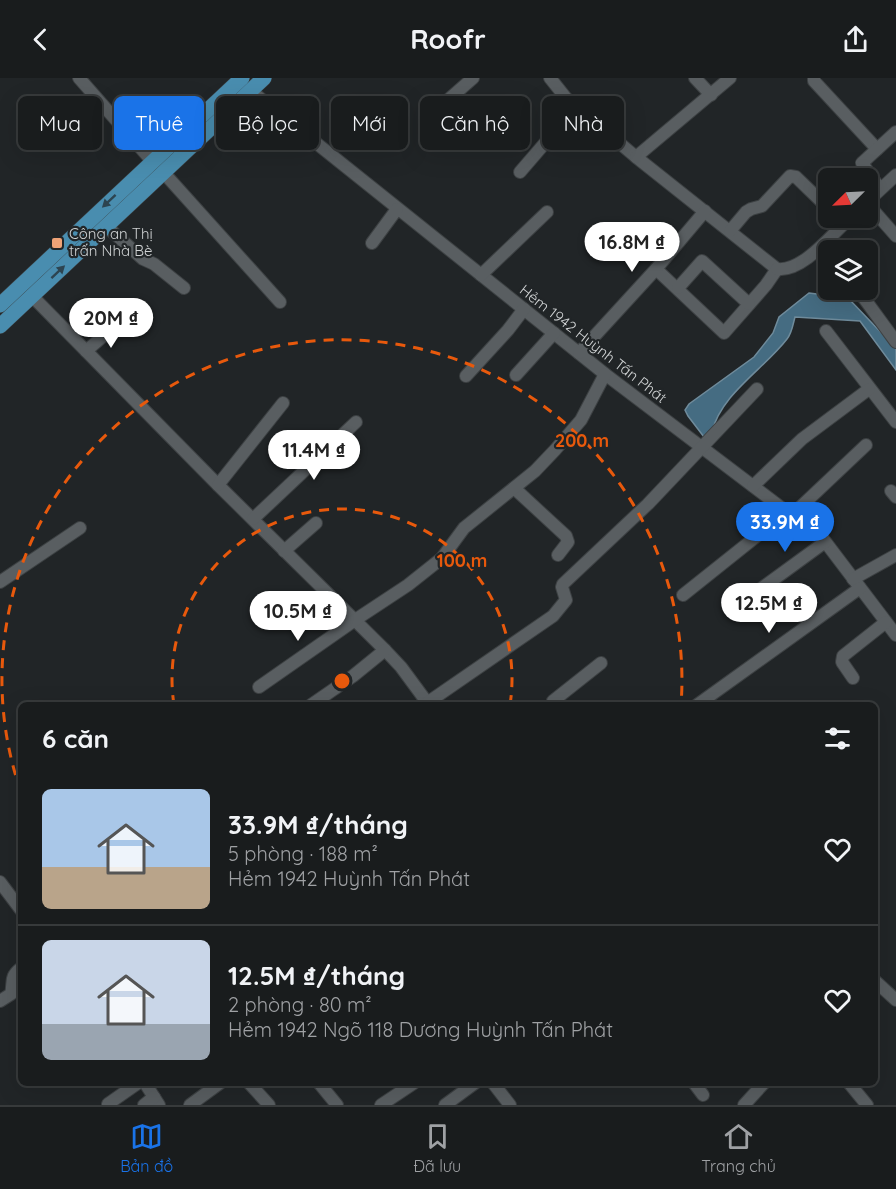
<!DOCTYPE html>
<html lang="vi">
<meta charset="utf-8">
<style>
:root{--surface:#191c1d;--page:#26292a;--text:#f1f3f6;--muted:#9fa1a4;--line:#373a3b;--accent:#1a73e8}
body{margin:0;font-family:Quicksand,sans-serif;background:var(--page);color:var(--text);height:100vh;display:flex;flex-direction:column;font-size:22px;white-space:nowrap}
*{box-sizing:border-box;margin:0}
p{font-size:20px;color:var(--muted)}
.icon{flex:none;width:33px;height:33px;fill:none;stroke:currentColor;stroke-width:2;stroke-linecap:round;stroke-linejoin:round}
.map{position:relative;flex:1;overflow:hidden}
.details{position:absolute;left:18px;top:624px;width:860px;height:384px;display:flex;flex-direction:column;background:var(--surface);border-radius:9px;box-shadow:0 6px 24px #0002,0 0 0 2px var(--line)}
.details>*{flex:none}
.hud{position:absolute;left:18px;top:18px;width:861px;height:54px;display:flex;gap:12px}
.needle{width:39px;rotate:246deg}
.fabs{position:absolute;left:818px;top:90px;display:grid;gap:12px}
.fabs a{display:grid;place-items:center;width:60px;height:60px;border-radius:9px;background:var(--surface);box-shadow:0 6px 24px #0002,0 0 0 2px var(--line);font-size:30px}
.price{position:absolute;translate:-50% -51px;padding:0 14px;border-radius:21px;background:#fff;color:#222;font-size:20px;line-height:39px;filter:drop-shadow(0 2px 3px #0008)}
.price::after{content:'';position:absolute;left:50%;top:36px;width:18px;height:14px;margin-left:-9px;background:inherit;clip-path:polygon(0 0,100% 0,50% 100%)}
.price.current{background:var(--accent);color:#fff}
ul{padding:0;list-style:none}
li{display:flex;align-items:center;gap:18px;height:150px;padding:0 24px}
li+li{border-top:2px solid var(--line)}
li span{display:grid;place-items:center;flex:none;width:168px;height:120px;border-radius:9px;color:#555}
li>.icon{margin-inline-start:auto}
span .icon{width:72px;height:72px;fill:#fffc;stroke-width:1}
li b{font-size:26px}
h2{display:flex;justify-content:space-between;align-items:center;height:72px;padding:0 24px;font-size:26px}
.pill{padding:0 21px;border-radius:9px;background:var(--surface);box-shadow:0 6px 24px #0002,0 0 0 2px var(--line);font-size:21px;line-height:54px}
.pill.current{background:var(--accent);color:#fff}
header{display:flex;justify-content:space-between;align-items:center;height:78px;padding:0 24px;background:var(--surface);font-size:27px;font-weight:800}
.tabs{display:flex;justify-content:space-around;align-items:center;height:84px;border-top:2px solid var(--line);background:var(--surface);font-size:16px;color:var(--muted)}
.tabs a{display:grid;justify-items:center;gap:3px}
.tabs .current{color:var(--accent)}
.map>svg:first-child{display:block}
.water{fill:#456c82;stroke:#6f8b9b;stroke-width:1.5}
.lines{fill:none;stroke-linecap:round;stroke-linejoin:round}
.minor-casing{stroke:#3d4143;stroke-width:14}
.primary-casing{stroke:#3d4143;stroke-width:16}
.minor{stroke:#595e61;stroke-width:12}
.primary{stroke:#498daf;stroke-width:15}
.oneway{fill:#2d4450}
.ring{fill:none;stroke:#e8590c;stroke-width:3;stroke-dasharray:10 8}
.poi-dot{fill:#efa377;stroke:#212527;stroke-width:2}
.labels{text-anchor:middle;stroke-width:4.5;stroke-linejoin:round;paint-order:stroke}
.poi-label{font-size:15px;fill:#d0d3d4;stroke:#212527;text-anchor:start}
.street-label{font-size:15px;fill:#d0d3d4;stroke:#212527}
.centre{fill:#e8590c;stroke:#212527;stroke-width:3}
.ring-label{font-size:18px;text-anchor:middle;font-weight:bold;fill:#e8590c;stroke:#212527;stroke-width:4.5;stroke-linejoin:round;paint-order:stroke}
</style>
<header><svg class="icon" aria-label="back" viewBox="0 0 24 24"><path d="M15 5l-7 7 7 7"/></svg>Roofr<svg class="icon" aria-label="share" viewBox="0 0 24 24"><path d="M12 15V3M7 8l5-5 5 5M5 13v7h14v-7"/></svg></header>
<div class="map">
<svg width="896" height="1027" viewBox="0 0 896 1027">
<rect width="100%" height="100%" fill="#212527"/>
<!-- water -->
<path class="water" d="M809 215 848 220 896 270V292L860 243 795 239C793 246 792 255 787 261 764 291 721 316 712 354L704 359 688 338 685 332 689 326 754 279 773 255 779 239Z"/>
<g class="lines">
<!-- minor casing -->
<g class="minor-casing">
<g id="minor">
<polyline points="79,0 152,83"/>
<polyline points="550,0 566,20 636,79 777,191"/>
<polyline points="695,0 711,17"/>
<polyline points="814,0 814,3 877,71"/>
<polyline points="251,13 605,296 787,434 805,437 896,557"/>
<polyline points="440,29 473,0"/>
<polyline points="636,79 730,0"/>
<polyline points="520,94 576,29"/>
<polyline points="164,95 280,224"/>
<polyline points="880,111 862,85 896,54"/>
<polyline points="867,124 896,97"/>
<polyline points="867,125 896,158"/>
<polyline points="107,149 143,181 154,186 184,210"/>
<polyline points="730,153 746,134 751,131 762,128 790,98 796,99 828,130"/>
<polyline points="372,165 397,131"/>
<polyline points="656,191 724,255 766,207 777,191"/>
<path d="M777 191C803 194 832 156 850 140"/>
<polyline points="481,197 547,134"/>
<polyline points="678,210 702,183 749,226"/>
<polyline points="858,212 896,264"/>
<polyline points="32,218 218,407 385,572 401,589 429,627"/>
<polyline points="826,253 896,344"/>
<polyline points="86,273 116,247"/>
<polyline points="579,275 656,191 705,133"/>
<polyline points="516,297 554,255"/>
<polyline points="466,298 508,252 524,231"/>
<polyline points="218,407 283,325"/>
<polyline points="753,408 802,361 869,311"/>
<polyline points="514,410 566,458 568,464 558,477"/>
<polyline points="891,413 896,419"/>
<polyline points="794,435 866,367"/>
<polyline points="253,441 356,344"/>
<polyline points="284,473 316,445"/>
<polyline points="853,501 896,477"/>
<polyline points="0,504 80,450"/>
<polyline points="762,510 825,464"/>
<polyline points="683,517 787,434"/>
<polyline points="853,600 842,584 843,578 886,544"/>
<polyline points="259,609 355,542 408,507 442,480 464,450 535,393 555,372 581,342 605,296"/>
<polyline points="553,623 601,585"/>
<polyline points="427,625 553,538 566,522 562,509 563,506 648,426 757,311"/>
<polyline points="311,627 353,598 385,572"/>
<polyline points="697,627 860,510"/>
<polyline points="0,804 21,832"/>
<polyline points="874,902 896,922"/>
<path d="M0 923 11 916C14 904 9 899 21 890"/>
<polyline points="145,1005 159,1027"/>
<polyline points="249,1005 269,1027"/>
<polyline points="319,1005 337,1027"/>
<polyline points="493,1005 510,1027"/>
<polyline points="694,1005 703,1017"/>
<polyline points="849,1005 867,1027"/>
<polyline points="108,1026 138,1005"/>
<polyline points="144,1027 154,1019"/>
<polyline points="190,1027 220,1005"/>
<polyline points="381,1027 414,1005"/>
<polyline points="445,1027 475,1005"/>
<polyline points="744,1027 764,1005"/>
</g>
</g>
<!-- primary casing -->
<g class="primary-casing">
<g id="primary">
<polyline points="0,227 242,0"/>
<polyline points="0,248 264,0"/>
</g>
</g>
<!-- minor -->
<use href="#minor" class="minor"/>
<!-- primary -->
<use href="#primary" class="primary"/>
</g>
<!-- one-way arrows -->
<defs><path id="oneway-solid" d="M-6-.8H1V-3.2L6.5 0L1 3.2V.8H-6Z" transform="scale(1.5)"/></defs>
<g class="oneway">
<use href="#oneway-solid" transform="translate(109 123) rotate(137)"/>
<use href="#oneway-solid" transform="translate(58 194) rotate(-43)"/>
</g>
<!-- distance rings -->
<g class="ring">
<path d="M174 627A170 170 0 1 1 510 627"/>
<path d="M21 714A340 340 0 1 1 681 627"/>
</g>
<!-- markers -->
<rect class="poi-dot" x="51" y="159" width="12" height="12" rx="3"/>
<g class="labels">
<!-- poi labels -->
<g class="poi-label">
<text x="69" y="161">Công an Thị<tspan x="69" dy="17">trấn Nhà Bè</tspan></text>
</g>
<!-- street labels -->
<g class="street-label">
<text transform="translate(593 266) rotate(38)" y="5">Hẻm 1942 Huỳnh Tấn Phát</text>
</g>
</g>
<circle cx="342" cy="603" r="9" class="centre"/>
<g class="ring-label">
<text x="582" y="369">200 m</text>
<text x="462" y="489">100 m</text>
</g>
</svg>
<div class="fabs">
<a><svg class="needle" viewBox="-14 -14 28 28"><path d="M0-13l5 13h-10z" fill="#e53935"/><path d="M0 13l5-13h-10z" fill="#9fa1a4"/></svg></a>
<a><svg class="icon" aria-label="layers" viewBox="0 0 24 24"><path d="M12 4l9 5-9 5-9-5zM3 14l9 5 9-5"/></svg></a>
</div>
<b class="price" style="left:632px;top:195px">16.8M ₫</b>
<b class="price" style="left:111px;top:271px">20M ₫</b>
<b class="price" style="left:314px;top:403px">11.4M ₫</b>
<b class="price current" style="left:785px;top:475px">33.9M ₫</b>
<b class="price" style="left:769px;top:556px">12.5M ₫</b>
<b class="price" style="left:298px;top:564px">10.5M ₫</b>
<div class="hud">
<a class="pill">Mua</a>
<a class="pill current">Thuê</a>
<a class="pill">Bộ lọc</a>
<a class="pill">Mới</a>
<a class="pill">Căn hộ</a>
<a class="pill">Nhà</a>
</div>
<section class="details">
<h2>6 căn<svg class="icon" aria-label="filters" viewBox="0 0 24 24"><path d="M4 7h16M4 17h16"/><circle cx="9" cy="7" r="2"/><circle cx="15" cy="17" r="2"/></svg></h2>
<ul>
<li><span style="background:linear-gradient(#a9c7e8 65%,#b9a48a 0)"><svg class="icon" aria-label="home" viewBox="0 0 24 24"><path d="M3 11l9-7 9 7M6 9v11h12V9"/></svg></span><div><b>33.9M ₫/tháng</b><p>5 phòng · 188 m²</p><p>Hẻm 1942 Huỳnh Tấn Phát</p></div><svg class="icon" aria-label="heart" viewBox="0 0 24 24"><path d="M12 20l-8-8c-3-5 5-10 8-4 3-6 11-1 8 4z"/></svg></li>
<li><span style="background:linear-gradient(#c9d6e8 70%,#9aa5b1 0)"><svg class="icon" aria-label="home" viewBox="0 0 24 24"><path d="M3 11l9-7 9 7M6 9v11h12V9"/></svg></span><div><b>12.5M ₫/tháng</b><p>2 phòng · 80 m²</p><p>Hẻm 1942 Ngõ 118 Dương Huỳnh Tấn Phát</p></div><svg class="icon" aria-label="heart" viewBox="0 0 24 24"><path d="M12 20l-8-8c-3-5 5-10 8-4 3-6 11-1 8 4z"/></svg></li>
</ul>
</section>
</div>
<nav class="tabs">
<a class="current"><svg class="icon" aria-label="map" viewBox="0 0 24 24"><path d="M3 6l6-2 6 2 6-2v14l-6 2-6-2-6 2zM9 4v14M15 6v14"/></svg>Bản đồ</a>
<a><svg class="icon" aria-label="saved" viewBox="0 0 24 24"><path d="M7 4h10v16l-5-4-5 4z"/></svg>Đã lưu</a>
<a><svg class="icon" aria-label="home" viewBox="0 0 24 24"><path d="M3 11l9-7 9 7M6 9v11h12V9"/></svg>Trang chủ</a>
</nav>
